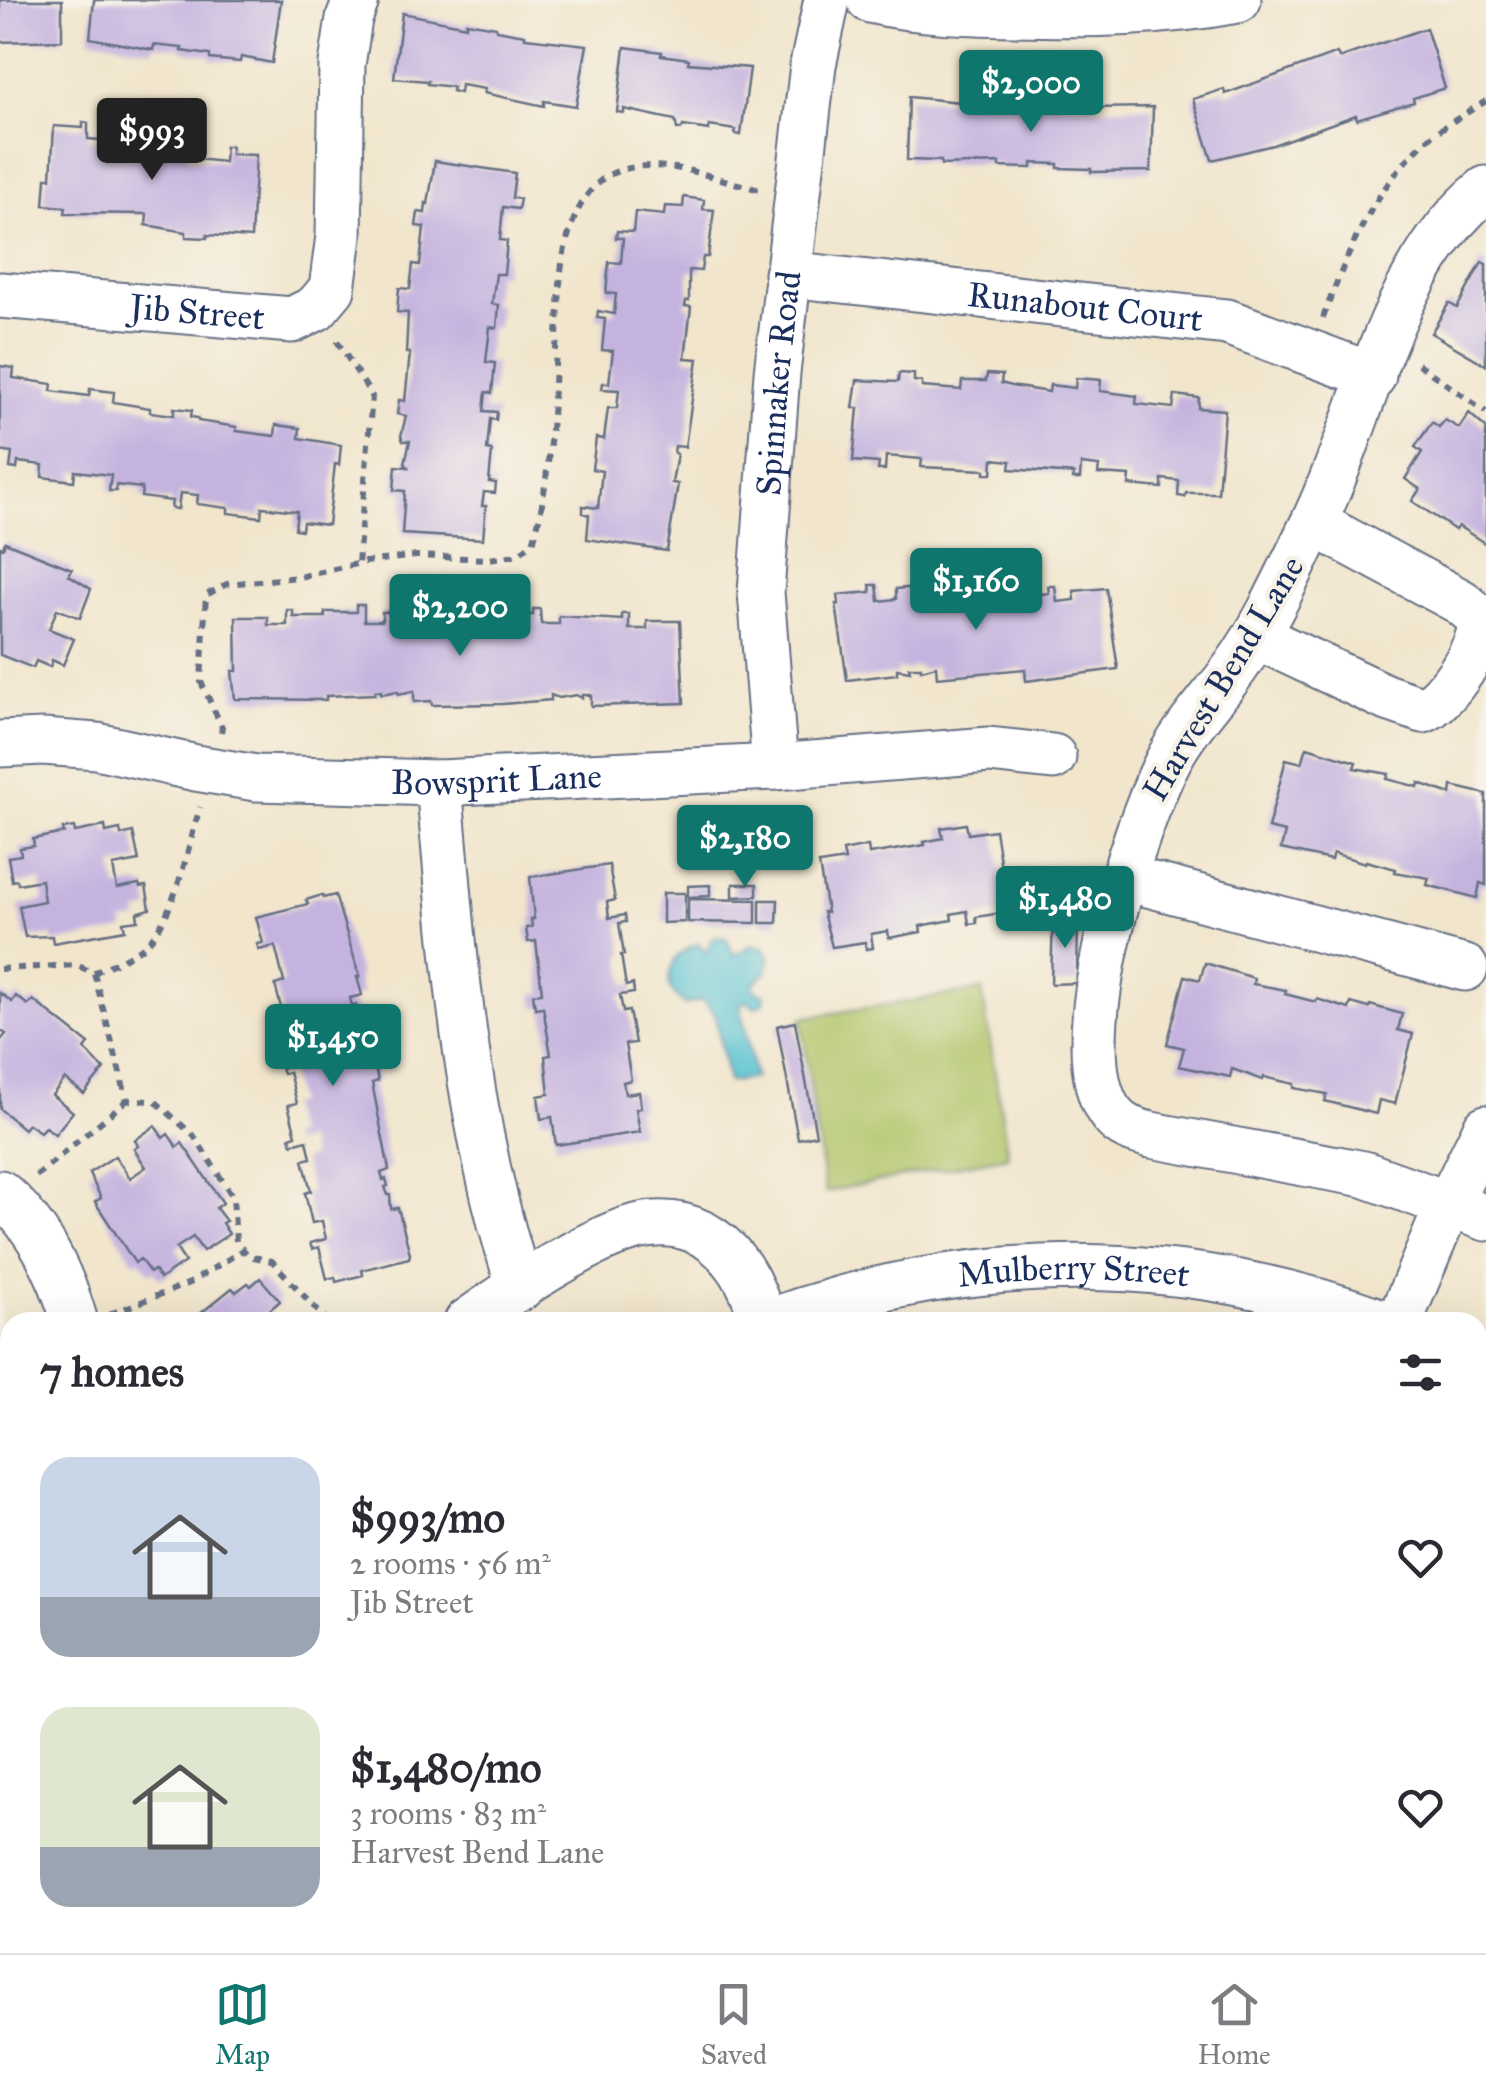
<!DOCTYPE html>
<meta charset="utf-8">
<style>
:root{--surface:#fff;--page:#f2f2f3;--text:#2b2b33;--muted:#7c7c81;--line:#e1e1e2;--accent:#0f766e}
body{margin:0;font-family:"IM FELL Great Primer",serif;background:var(--page);color:var(--text);height:100vh;display:flex;flex-direction:column;font-size:38px;white-space:nowrap}
*{box-sizing:border-box;margin:0}
p{font-size:32px;color:var(--muted)}
.icon{flex:none;width:55px;height:55px;fill:none;stroke:currentColor;stroke-width:2;stroke-linecap:round;stroke-linejoin:round}
.map{position:relative;flex:1;overflow:hidden}
.sheet{position:absolute;left:0px;top:1312px;width:1488px;height:642px;display:flex;flex-direction:column;background:var(--surface);border-radius:30px 30px 0 0;box-shadow:0 10px 40px #0002}
.sheet>*{flex:none}
.price{position:absolute;translate:-50% -85px;padding:0 22px;border-radius:10px;background:var(--accent);color:#fff;font-size:32px;line-height:65px;filter:drop-shadow(0 2px 5px #0008)}
.price::after{content:'';position:absolute;left:50%;top:60px;width:30px;height:22px;margin-left:-15px;background:inherit;clip-path:polygon(0 0,100% 0,50% 100%)}
.price.active{background:#222;color:#fff}
ul{padding:0;list-style:none}
li{display:flex;align-items:center;gap:30px;height:250px;padding:0 40px}
li span{display:grid;place-items:center;flex:none;width:280px;height:200px;border-radius:30px;color:#555}
li>.icon{margin-inline-start:auto}
span .icon{width:120px;height:120px;fill:#fffc;stroke-width:1}
li b{font-size:42px}
h2{display:flex;justify-content:space-between;align-items:center;height:120px;padding:0 40px;font-size:42px}
.menu{display:flex;justify-content:space-around;align-items:center;height:140px;border-top:2px solid var(--line);background:var(--surface);font-size:28px;color:var(--muted)}
.menu a{display:grid;justify-items:center;gap:5px}
.menu .active{color:var(--accent)}
.map>svg:first-child{display:block}
.green{fill:#b0c468;stroke:#667a63;stroke-width:2.5}
.water{fill:#58c3d2;stroke:#3a7998;stroke-width:2.5}
.building{fill:#c4b3df}
.lines{fill:none;stroke-linecap:round;stroke-linejoin:round}
.minor-casing{stroke:#666f84;stroke-width:49}
.path{stroke:#666f84;stroke-width:6;stroke-dasharray:8 8;stroke-linecap:butt}
.minor{stroke:#fff;stroke-width:45}
.labels{text-anchor:middle;stroke-width:9;stroke-linejoin:round;paint-order:stroke}
.street-label{font-size:35px;fill:#1b2f5e;stroke:#f7f3e8}
</style>
<div class="map">
<svg width="1486" height="1953" viewBox="0 0 1486 1953">
<rect width="100%" height="100%" fill="#f7f3e8"/>
<filter id="ink" filterUnits="userSpaceOnUse"><feTurbulence type="fractalNoise" baseFrequency=".01" numOctaves="2"/><feDisplacementMap in="SourceGraphic" scale="20" xChannelSelector="R" yChannelSelector="G"/><feConvolveMatrix kernelMatrix="1 2 1 2 8 2 1 2 1" color-interpolation-filters="sRGB"/></filter>
<filter id="wash" filterUnits="userSpaceOnUse"><feTurbulence type="fractalNoise" baseFrequency=".0048" numOctaves="4" result="noise"/><feDisplacementMap in="SourceGraphic" scale="40" xChannelSelector="R" yChannelSelector="G"/><feGaussianBlur stdDeviation="2.25" result="paint"/><feColorMatrix in="noise" values="0 0 0 0 0 0 0 0 0 0 0 0 0 0 0 0 0 1.4 0 .05"/><feComposite in="paint" operator="in"/></filter>
<g filter="url(#wash)">
<rect width="100%" height="100%" fill="#f1e5cc"/>
<!-- green -->
<polygon class="green" points="982,990 1008,1156 825,1192 801,1018"/>
<!-- water -->
<path class="water" d="M716 936 726 938 734 955 752 945 763 947 770 956 767 973 753 984 754 989 765 995 764 1003 756 1007 745 1001 740 1004 755 1078 728 1082 715 1014 702 1000 685 1005 670 989C667 966 677 950 699 944L707 954 711 940Z"/>
<g id="blocks">
<!-- building -->
<g class="building">
<polygon points="0,0 62,0 62,40 0,42"/>
<polygon points="94,0 281,0 272,63 241,57 240,62 210,59 210,55 181,51 182,48 154,45 153,50 90,38"/>
<polygon points="402,13 466,26 466,22 496,27 496,30 525,35 525,38 587,45 576,106 544,101 544,106 484,93 485,89 461,85 460,93 452,91 453,87 427,84 428,81 394,78"/>
<polygon points="1426,28 1445,88 1413,98 1414,102 1357,119 1356,115 1273,145 1212,160 1193,99 1224,89 1225,94 1337,53 1339,58"/>
<polygon points="625,47 662,52 661,55 689,59 688,63 750,68 741,135 735,134 736,130 709,126 709,130 683,126 682,129 677,129 675,120 624,109 624,113 617,112"/>
<polygon points="909,97 971,103 971,99 1030,104 1030,101 1062,102 1062,105 1091,105 1091,108 1153,107 1151,171 1091,172 1091,169 1058,168 1058,164 1032,163 1032,168 1000,167 1000,163 941,165 941,161 907,160"/>
<polygon points="83,122 88,123 88,139 125,142 126,133 157,135 157,144 188,146 187,158 224,162 225,146 231,146 231,154 256,155 251,238 207,235 207,238 186,237 186,232 146,225 147,214 65,213 66,207 44,205 46,178 51,178 54,126 83,128"/>
<polygon points="435,161 515,173 512,198 520,199 518,209 503,207 500,240 507,241 504,274 496,274 492,304 499,305 497,328 490,327 486,362 495,363 492,393 486,392 484,411 497,412 496,420 490,419 487,450 492,451 489,482 496,483 495,493 484,492 482,506 486,506 483,539 402,534 405,491 394,490 396,466 408,467 405,463 410,441 403,441 401,436 406,416 397,414 399,400 405,401 410,353 406,353 408,313 397,312 399,288 410,289 413,264 420,265 424,227 416,226 418,212 425,213 426,203 428,204"/>
<polygon points="684,197 704,200 703,209 714,210 708,257 703,257 701,271 689,270 689,301 686,301 685,306 691,307 685,358 698,359 685,447 675,446 674,453 677,454 672,483 678,484 667,551 587,539 589,515 583,513 583,506 598,508 602,471 592,469 596,438 604,439 608,408 617,408 619,390 602,389 603,383 609,383 613,351 602,350 605,319 597,318 598,311 614,314 616,294 606,293 609,262 621,263 623,238 616,238 617,231 633,232 635,212 664,215 665,206 683,207"/>
<polygon points="1482,262 1486,264 1486,365 1431,333 1449,303 1457,308"/>
<polygon points="0,366 14,368 13,378 52,384 51,391 89,396 90,389 114,392 113,402 150,408 150,412 174,415 174,408 192,410 191,417 198,418 198,421 237,427 236,431 275,436 276,425 300,428 299,438 341,445 339,465 335,464 328,525 303,522 302,530 295,529 297,511 262,507 261,517 228,513 228,508 197,504 198,495 180,493 178,509 171,508 172,501 141,497 142,488 116,485 116,491 109,491 111,475 75,471 74,481 42,477 43,465 18,462 17,469 10,468 12,453 0,451"/>
<polygon points="899,373 914,374 914,381 922,382 922,387 961,390 962,381 986,381 987,374 1002,375 1001,383 1011,386 1049,392 1050,385 1075,388 1076,378 1101,380 1100,391 1137,396 1136,404 1173,408 1175,395 1199,398 1198,408 1225,410 1218,493 1186,493 1185,497 1178,496 1179,481 1162,479 1162,488 1129,485 1130,476 1098,474 1099,466 1081,464 1080,479 1073,479 1074,474 1010,469 1011,461 993,459 992,474 985,474 985,470 921,467 922,459 886,456 885,470 878,470 879,463 853,461 858,408 853,408 857,380 898,382"/>
<polygon points="1469,413 1486,428 1486,544 1458,526 1455,530 1412,501 1420,489 1405,479 1422,452 1415,447 1432,422 1439,427 1445,420 1459,428"/>
<polygon points="5,542 72,569 69,575 91,589 80,618 57,609 49,629 74,639 63,665 52,660 50,667 36,661 33,668 0,655 0,547 3,548"/>
<polygon points="977,582 984,582 984,589 1016,586 1017,597 1049,593 1048,586 1055,586 1057,602 1075,600 1074,591 1106,588 1118,669 1026,681 1025,669 937,677 936,666 921,670 921,667 909,667 910,671 897,669 897,674 847,680 836,604 839,604 838,595 871,592 870,585 877,585 879,601 896,599 896,589 927,586 928,595 960,591 961,601 979,599"/>
<polygon points="356,605 364,605 364,621 382,621 382,612 413,612 413,620 445,620 445,629 464,629 464,614 470,614 470,620 502,620 502,615 533,615 533,609 540,609 541,624 559,624 559,616 622,620 622,614 629,614 629,629 647,629 647,621 680,621 684,703 591,706 591,695 582,695 582,698 576,695 559,698 551,695 551,700 502,704 432,705 431,701 414,702 414,691 398,694 398,691 381,694 381,691 375,691 375,694 326,696 326,700 235,699 232,671 237,671 236,617 268,617 268,625 287,625 287,610 293,610 293,617 325,617 325,612 356,612"/>
<polygon points="1307,747 1356,762 1354,768 1389,774 1387,779 1418,787 1419,783 1451,794 1452,786 1486,794 1486,885 1480,883 1477,898 1427,885 1429,878 1395,872 1396,869 1366,861 1365,863 1333,853 1331,860 1281,849 1285,832 1268,828 1286,759 1302,763"/>
<polygon points="966,824 968,834 995,830 1008,912 976,917 977,923 969,924 967,911 951,914 952,920 920,926 921,932 889,938 888,931 871,934 873,948 866,949 865,942 832,947 823,912 827,912 819,864 845,860 843,851 868,846 869,854 925,845 924,842 943,838 941,828"/>
<polygon points="105,826 106,832 120,829 121,835 133,832 139,861 113,866 117,888 139,884 140,887 146,886 150,909 137,913 138,920 123,922 125,930 53,943 52,936 25,937 19,906 44,901 41,880 18,884 17,880 12,881 8,857 21,855 20,848 34,846 33,839 64,833 63,829 74,827 75,832"/>
<polygon points="609,865 615,900 607,902 609,918 625,915 626,922 619,923 624,955 621,955 626,986 633,984 634,993 620,995 623,1012 629,1011 635,1043 625,1044 631,1080 623,1082 625,1094 639,1092 641,1108 636,1109 640,1132 556,1145 552,1117 541,1119 538,1096 549,1094 545,1056 551,1055 543,1007 535,1008 533,994 542,993 536,941 528,942 526,928 532,927 531,919 534,919 530,877"/>
<polygon points="733,884 757,884 757,896 733,897"/>
<polygon points="710,885 710,896 688,897 688,886"/>
<polygon points="663,893 685,893 685,922 663,923"/>
<polygon points="322,895 323,898 335,895 360,977 357,977 362,995 350,998 352,1006 356,1005 357,1020 360,1019 362,1028 359,1029 360,1034 368,1032 378,1081 372,1083 389,1170 381,1173 383,1180 386,1179 388,1186 385,1187 388,1195 390,1195 391,1209 398,1208 410,1254 409,1258 362,1270 363,1275 336,1282 335,1277 327,1279 319,1247 312,1249 310,1243 326,1239 322,1221 312,1223 305,1193 311,1191 303,1160 311,1158 307,1140 292,1144 290,1137 296,1135 288,1105 297,1103 289,1072 283,1074 281,1068 296,1064 291,1045 282,1047 274,1018 283,1015 275,985 284,982 275,946 259,950 257,944 263,943 256,917 308,904 306,900"/>
<polygon points="688,899 756,900 756,923 688,922"/>
<polygon points="760,900 778,900 777,923 760,923"/>
<polygon points="1053,917 1078,918 1077,983 1051,984"/>
<polygon points="1205,963 1254,978 1253,984 1286,990 1285,994 1316,1002 1317,999 1349,1009 1351,1003 1369,1008 1370,1005 1402,1014 1398,1030 1413,1034 1395,1104 1379,1100 1376,1114 1325,1101 1327,1094 1294,1088 1294,1084 1264,1077 1263,1080 1232,1069 1230,1077 1179,1066 1184,1048 1167,1044 1185,976 1200,980"/>
<polygon points="0,993 12,1002 16,996 28,1005 33,1000 89,1044 85,1049 104,1069 84,1094 65,1079 52,1095 73,1112 55,1134 45,1127 40,1132 28,1124 24,1129 0,1109 0,1041 6,1034 0,1030"/>
<polygon points="795,1022 816,1135 798,1139 777,1026"/>
<polygon points="155,1126 163,1138 168,1134 177,1147 182,1143 223,1203 216,1208 226,1221 222,1223 229,1234 203,1251 193,1237 176,1248 185,1262 160,1279 154,1270 150,1273 140,1259 135,1263 95,1202 101,1198 89,1173 115,1156 130,1178 146,1167 134,1149 138,1146 135,1140"/>
<polygon points="260,1278 280,1301 260,1318 264,1322 190,1322 232,1288 236,1292 248,1283 251,1286"/>
<polygon points="1478,1598 1486,1625 1486,1953 489,1953 487,1945 1478,1945"/>
<polygon points="10,1628 10,1729 0,1731 0,1695 5,1694 0,1673 0,1630"/>
</g>
</g>
</g>
<g filter="url(#ink)">
<use href="#blocks" fill-opacity="0" stroke="#666f84" stroke-width="2.5"/>
<g class="lines">
<!-- minor casing -->
<g class="minor-casing">
<g id="minor">
<path d="M870 0C918 11 966 12 1015 13 1091 15 1163 14 1238 0"/>
<path d="M1486 189C1388 268 1365 419 1311 528 1288 575 1266 625 1235 668 1213 699 1187 725 1169 759 1134 827 1060 1050 1112 1115 1122 1128 1136 1131 1151 1135L1364 1174 1486 1218"/>
<path id="s1" d="M787 274 1227 322 1373 376"/>
<path id="s2" d="M0 295 292 320 316 308 332 289 339 236 342 65 349 19 356 0"/>
<path d="M1256 636 1385 697 1423 710C1446 702 1486 641 1480 618L1461 602 1314 523"/>
<path id="s3" d="M0 744 43 742 97 746 196 768 256 778 439 783 775 767 989 750 1053 757"/>
<path id="s4" d="M775 767 761 592 777 373 813 65 827 0"/>
<path d="M439 783C454 957 465 1119 520 1288"/>
<polyline points="1122,877 1465,968"/>
<path d="M0 1193C39 1226 61 1274 75 1322"/>
<path d="M467 1322C508 1293 589 1239 636 1227 705 1210 749 1262 762 1322"/>
<path id="s5" d="M768 1322C971 1249 1179 1249 1382 1322"/>
<polyline points="1399,1322 1449,1203 1486,1128"/>
<polyline points="1478,1364 1486,1368"/>
<polyline points="1478,1526 1486,1533"/>
<polyline points="0,1555 10,1553"/>
<polyline points="0,1900 10,1896"/>
<polyline points="244,1953 251,1945"/>
</g>
</g>
<!-- path -->
<g class="path">
<path d="M1323 318C1348 252 1374 187 1428 139 1445 125 1467 113 1486 101"/>
<polyline points="337,341 372,396 358,564"/>
<polyline points="1418,364 1486,412"/>
<path d="M221 732 222 727 201 682 206 595 227 584 299 577 365 562 416 556 489 559 516 555 533 543C553 473 552 394 558 322 560 299 559 275 564 253 570 225 582 190 609 175 654 152 715 179 760 190"/>
<polyline points="0,969 76,965 94,973 127,1100 155,1101 194,1136 233,1197 236,1242 249,1256 272,1261 328,1322"/>
<path d="M94 973C109 965 129 958 143 947 174 923 189 843 200 807"/>
<polyline points="36,1176 127,1100"/>
<polyline points="110,1314 190,1283 243,1250"/>
</g>
<!-- minor -->
<use href="#minor" class="minor"/>
</g>
</g>
<g class="labels">
<!-- street labels -->
<g class="street-label">
<text dy="12" stroke="none"><textPath href="#s1" startOffset="300">Runabout Court</textPath></text>
<text dy="12" stroke="none"><textPath href="#s2" startOffset="198">Jib Street</textPath></text>
<text dy="12" stroke="none"><textPath href="#s4" startOffset="385">Spinnaker Road</textPath></text>
<text transform="translate(1223 678) rotate(-59)" y="12">Harvest Bend Lane</text>
<text dy="12" stroke="none"><textPath href="#s3" startOffset="500">Bowsprit Lane</textPath></text>
<text dy="12" stroke="none"><textPath href="#s5" startOffset="312">Mulberry Street</textPath></text>
</g>
</g>
</svg>
<b class="price" style="left:1031px;top:135px">$2,000</b>
<b class="price active" style="left:152px;top:183px">$993</b>
<b class="price" style="left:976px;top:633px">$1,160</b>
<b class="price" style="left:460px;top:659px">$2,200</b>
<b class="price" style="left:745px;top:890px">$2,180</b>
<b class="price" style="left:1065px;top:951px">$1,480</b>
<b class="price" style="left:333px;top:1089px">$1,450</b>
<section class="sheet">
<h2>7 homes<svg class="icon" aria-label="filters" viewBox="0 0 24 24"><path d="M4 7h16M4 17h16"/><circle cx="9" cy="7" r="2"/><circle cx="15" cy="17" r="2"/></svg></h2>
<ul>
<li><span style="background:linear-gradient(#c9d6e8 70%,#9aa5b1 0)"><svg class="icon" aria-label="home" viewBox="0 0 24 24"><path d="M3 11l9-7 9 7M6 9v11h12V9"/></svg></span><div><b>$993/mo</b><p>2 rooms · 56 m²</p><p>Jib Street</p></div><svg class="icon" aria-label="heart" viewBox="0 0 24 24"><path d="M12 20l-8-8c-3-5 5-10 8-4 3-6 11-1 8 4z"/></svg></li>
<li><span style="background:linear-gradient(#dfe7d0 70%,#9aa5b1 0)"><svg class="icon" aria-label="home" viewBox="0 0 24 24"><path d="M3 11l9-7 9 7M6 9v11h12V9"/></svg></span><div><b>$1,480/mo</b><p>3 rooms · 83 m²</p><p>Harvest Bend Lane</p></div><svg class="icon" aria-label="heart" viewBox="0 0 24 24"><path d="M12 20l-8-8c-3-5 5-10 8-4 3-6 11-1 8 4z"/></svg></li>
</ul>
</section>
</div>
<nav class="menu">
<a class="active"><svg class="icon" aria-label="map" viewBox="0 0 24 24"><path d="M3 6l6-2 6 2 6-2v14l-6 2-6-2-6 2zM9 4v14M15 6v14"/></svg>Map</a>
<a><svg class="icon" aria-label="saved" viewBox="0 0 24 24"><path d="M7 4h10v16l-5-4-5 4z"/></svg>Saved</a>
<a><svg class="icon" aria-label="home" viewBox="0 0 24 24"><path d="M3 11l9-7 9 7M6 9v11h12V9"/></svg>Home</a>
</nav>
